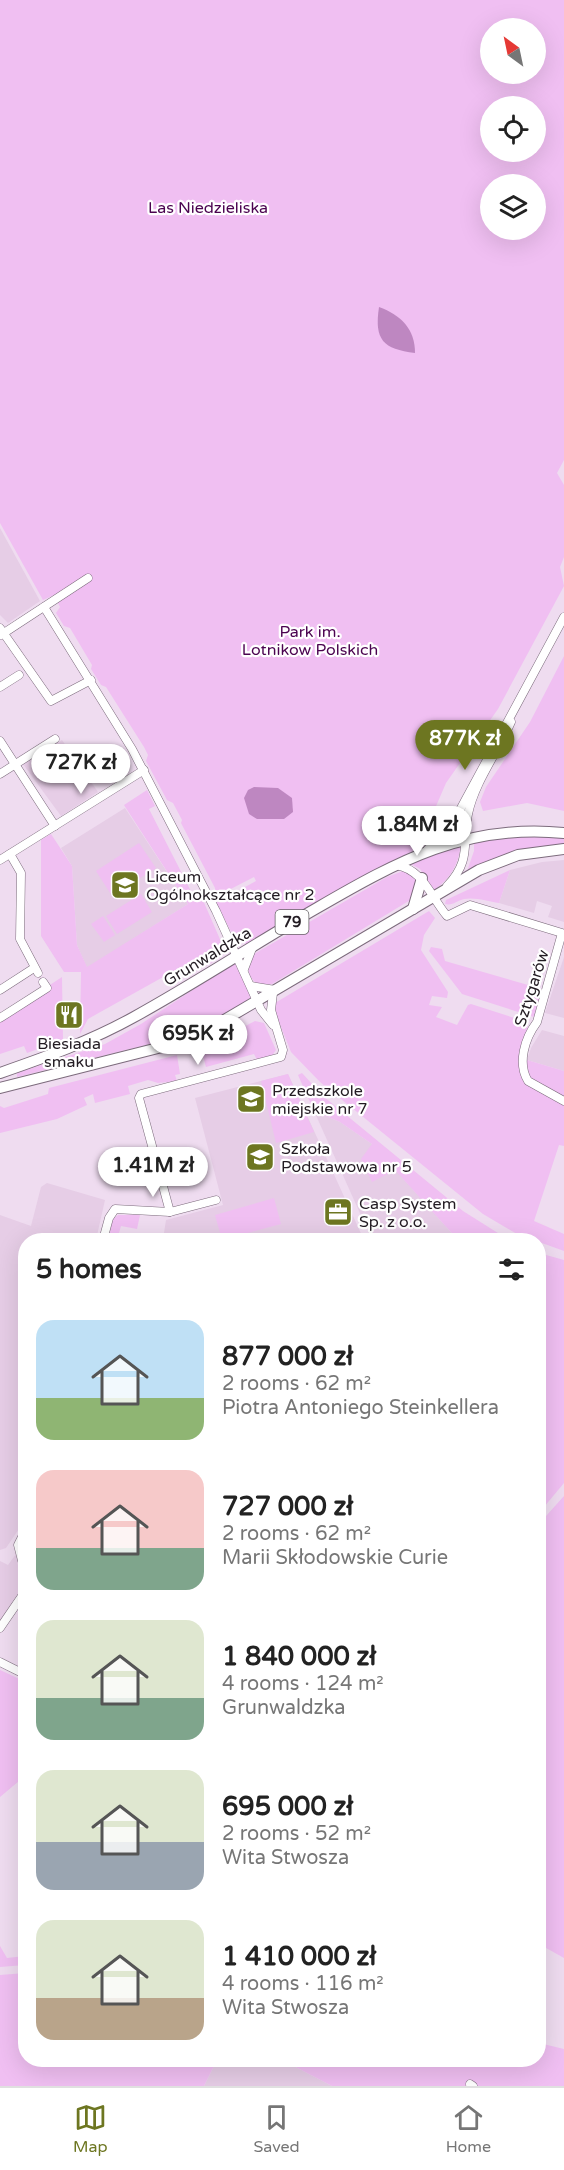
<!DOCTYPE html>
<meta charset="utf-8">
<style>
:root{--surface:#fff;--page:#f2f2f2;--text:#222;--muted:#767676;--line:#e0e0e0;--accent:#6d7621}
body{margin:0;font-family:"Varela Round",sans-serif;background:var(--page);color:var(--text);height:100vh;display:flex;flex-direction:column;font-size:22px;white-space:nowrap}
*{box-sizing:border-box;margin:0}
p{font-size:20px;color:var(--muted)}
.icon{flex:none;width:33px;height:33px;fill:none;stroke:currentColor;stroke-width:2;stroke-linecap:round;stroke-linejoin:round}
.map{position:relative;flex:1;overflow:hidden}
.panel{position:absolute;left:18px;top:1233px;width:528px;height:834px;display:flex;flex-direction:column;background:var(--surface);border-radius:24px;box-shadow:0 6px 24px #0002}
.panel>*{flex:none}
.needle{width:39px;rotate:327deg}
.buttons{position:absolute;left:480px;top:18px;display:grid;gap:12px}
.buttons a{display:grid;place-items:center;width:66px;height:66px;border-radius:50%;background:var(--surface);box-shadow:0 6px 24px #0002;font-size:30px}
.price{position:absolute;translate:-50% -51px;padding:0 14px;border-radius:21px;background:#fff;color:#222;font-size:20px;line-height:39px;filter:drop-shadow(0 2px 3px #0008)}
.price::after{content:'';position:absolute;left:50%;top:36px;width:18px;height:14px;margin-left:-9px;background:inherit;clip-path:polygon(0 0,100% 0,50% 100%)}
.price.active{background:var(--accent);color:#fff}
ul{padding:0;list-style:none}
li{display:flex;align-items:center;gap:18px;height:150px;padding:0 18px}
li span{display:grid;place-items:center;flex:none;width:168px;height:120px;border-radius:18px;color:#555}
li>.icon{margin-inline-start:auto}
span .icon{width:72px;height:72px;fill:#fffc;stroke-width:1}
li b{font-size:26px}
h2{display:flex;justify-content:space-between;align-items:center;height:72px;padding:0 18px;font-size:26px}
.dock{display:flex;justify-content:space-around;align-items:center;height:84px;border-top:2px solid var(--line);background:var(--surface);font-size:16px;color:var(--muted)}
.dock a{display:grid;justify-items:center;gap:3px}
.dock .active{color:var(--accent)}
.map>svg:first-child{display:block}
.built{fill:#e6cde6}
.green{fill:#f0bff2;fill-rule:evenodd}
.water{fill:#be87c1}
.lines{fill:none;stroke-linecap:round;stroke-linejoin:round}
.minor-casing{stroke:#7c6b7c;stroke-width:9}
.major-casing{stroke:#7c6b7c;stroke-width:12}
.minor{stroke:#fff;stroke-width:8}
.major{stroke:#fff;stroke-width:10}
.labels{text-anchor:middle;stroke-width:4.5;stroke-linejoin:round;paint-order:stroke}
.shield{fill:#fff;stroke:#656065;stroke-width:1.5}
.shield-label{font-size:15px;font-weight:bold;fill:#231c23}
.park-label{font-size:16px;fill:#4b0350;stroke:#fff}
.poi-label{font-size:16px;fill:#231c23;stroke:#fff;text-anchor:start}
.street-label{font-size:16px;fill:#231c23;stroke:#fff}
</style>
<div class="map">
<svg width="564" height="2086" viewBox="0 0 564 2086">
<rect width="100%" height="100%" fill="#efdcf0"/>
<!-- built -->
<g class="built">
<polygon points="0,528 40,601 8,623 0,615"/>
<polygon points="62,740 98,792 61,816 23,764"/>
<polygon points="125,808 188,904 87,968 77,945 72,866 61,848"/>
<polygon points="564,860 564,922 548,917 552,906 537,901 534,913 499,903 510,870 542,862"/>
<polygon points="564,957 564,1018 545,1013"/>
<polygon points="542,1030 564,1036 564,1071 527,1060 531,1048"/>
<polygon points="288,1074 364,1240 179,1240 180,1237 164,1233 166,1220 223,1205 195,1098"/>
<polygon points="314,1111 340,1122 372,1144 458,1240 372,1240"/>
<polygon points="47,1183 105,1200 96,1240 26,1240 20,1273 26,1275 25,1520 6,1548 0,1550 0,1215 31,1226 41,1187"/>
<polygon points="16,1554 22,1587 0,1621 0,1561 8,1565"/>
<polygon points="217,2060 282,2060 332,2086 204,2086"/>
</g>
<!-- green -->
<g class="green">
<path d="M0 0H564V460L557 473 564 485V557L560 567 564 586 498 709 446 783 418 848 247 944 236 941 216 903 256 881 254 877 223 893 215 895V888L181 823 182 820 173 803 167 800 146 761 148 755 144 747 106 687 101 685 91 669 92 665 70 628 64 626 56 613 60 607 54 595 43 600 0 523ZM490 28H536V74H490ZM490 106H536V152H490ZM490 184H536V230H490Z"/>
<polygon points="564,656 564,811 527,803 483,811 480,802 486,787 530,722"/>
<polygon points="147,790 155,806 149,809 196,901 202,898 226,953 208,965 199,957 95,1015 88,1019 80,1034 81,972 64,972 41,936 41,840 51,834 72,866 77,945 87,967 188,904 124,805"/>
<polygon points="519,836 564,838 564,844 513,851 467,871 474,851 474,842"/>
<polygon points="139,843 156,868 112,896 96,871"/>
<path d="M461 844C459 864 450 879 434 890L420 869 409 863Z"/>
<path d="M510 870 499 903C488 901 475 897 464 899 456 901 453 906 445 904L446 900Z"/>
<polygon points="403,871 410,872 417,882 412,899 272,984 257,985 249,975 248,963 254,954 387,877"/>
<polygon points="141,894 152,912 117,934 106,916"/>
<polygon points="429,911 435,918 424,935 421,950 448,992 447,998 432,996 429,1005 442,1007 436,1017 457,1025 468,1005 471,1004 527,1022 528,1029 520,1056 527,1060 564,1071 564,1146 559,1145 534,1221 564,1234 564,1251 517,1234 483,1214 320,1082 291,1052 275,1012 275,1003"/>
<polygon points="103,916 115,935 104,942 91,924"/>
<polygon points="431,947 442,949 445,961 542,989 534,1017 462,994 429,951"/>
<polygon points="235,962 254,1000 182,1036 17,1077 17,1073 105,1044 141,1024"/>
<polygon points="62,977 63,1040 27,1053 24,1046 0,1054 0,1018"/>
<polygon points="255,1021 264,1023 276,1050 271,1057 257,1060 254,1054 206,1067 201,1049"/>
<polygon points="177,1055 180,1074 175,1075 177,1081 158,1083 148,1080 128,1086 130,1094 95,1103 93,1094 84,1098 87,1105 57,1119 0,1133 0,1106 4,1108 48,1094 49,1088"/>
<polygon points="302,1073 323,1096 463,1211 509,1240 458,1240 395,1170 372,1182 361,1159 372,1144 340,1122 314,1111 298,1075"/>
<polygon points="288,1074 314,1132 276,1143 261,1081"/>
<polygon points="274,1198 281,1224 222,1240 215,1215"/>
<polygon points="118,1215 140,1215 137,1229 121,1226 117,1240 111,1240 109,1238 112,1220"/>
<polygon points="539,1253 564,1260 564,1483 539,1513"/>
<polygon points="564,1496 564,1958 539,1944 538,1525"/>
<polygon points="0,1670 26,1682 25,1776 0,1797"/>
<polygon points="0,1946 7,1958 25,1956 25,1965 0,1967"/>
<polygon points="25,1973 26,2060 217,2060 204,2086 0,2086 0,1975"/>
<polygon points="539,2043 564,2049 564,2086 332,2086 282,2060 538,2060"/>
</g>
<!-- water -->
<g class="water">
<path d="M379 307C401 315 415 329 415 353 383 349 374 340 379 307Z"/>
<polygon points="254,787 278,788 292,798 293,812 284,819 257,819 249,814 244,798 248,790"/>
</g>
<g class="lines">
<!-- minor casing -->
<g class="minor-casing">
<g id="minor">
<polyline points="44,607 132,749 216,911 261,1010 273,1025"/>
<polyline points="0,628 51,701 91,680"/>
<polyline points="1,635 88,578"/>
<polyline points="0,687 19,675"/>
<polyline points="0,741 55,826"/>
<polyline points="0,774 55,739"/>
<polyline points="427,850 442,836 460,810 564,617"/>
<polyline points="10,854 21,873 20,939 38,973"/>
<polyline points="0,860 144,770"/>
<path d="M396 865C424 870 430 896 447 916L470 905 562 933 537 1022C525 1038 517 1063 528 1081L564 1101"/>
<path d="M447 886C472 860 462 844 468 814 475 781 498 752 511 722"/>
<polyline points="244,969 253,946"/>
<polyline points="251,986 275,990"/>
<polyline points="0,990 34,968"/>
<polyline points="0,1018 47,988 43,982"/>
<polyline points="170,1212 139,1098 141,1094 281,1057 283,1050 271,1010 273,993"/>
<polyline points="103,1240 109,1218 115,1209 170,1212 216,1200"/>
<polyline points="26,1529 18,1545 26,1576"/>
<polyline points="0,1628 26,1590"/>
<polyline points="0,1662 26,1675"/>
<polyline points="470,2084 473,2086"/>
</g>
</g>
<!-- major casing -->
<g class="major-casing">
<g id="major">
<polyline points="413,909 422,878"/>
<path d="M0 1073C46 1057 91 1041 134 1017 196 983 256 943 317 908 398 861 467 823 564 833"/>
<polyline points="0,1088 162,1047 204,1032 479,870 518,855 564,849"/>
</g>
</g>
<!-- minor -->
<use href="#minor" class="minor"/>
<!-- major -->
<use href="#major" class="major"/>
</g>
<!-- icons -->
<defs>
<g id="school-square" transform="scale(1.5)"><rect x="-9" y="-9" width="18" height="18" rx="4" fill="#6d7621" stroke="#fff"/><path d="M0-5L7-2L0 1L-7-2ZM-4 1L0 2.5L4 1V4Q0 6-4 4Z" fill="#fff"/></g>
<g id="restaurant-square" transform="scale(1.5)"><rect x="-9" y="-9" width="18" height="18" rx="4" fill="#6d7621" stroke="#fff"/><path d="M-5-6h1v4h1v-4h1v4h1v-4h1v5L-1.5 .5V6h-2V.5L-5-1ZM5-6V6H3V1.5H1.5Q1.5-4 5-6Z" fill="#fff"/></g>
<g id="office-square" transform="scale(1.5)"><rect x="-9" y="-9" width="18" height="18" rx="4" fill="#6d7621" stroke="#fff"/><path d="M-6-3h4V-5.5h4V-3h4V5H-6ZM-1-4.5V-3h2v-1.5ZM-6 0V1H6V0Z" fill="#fff"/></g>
</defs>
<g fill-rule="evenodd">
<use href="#school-square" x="125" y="885"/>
<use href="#restaurant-square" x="69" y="1015"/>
<use href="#school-square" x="251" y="1099"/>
<use href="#school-square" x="260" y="1157"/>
<use href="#office-square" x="338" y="1212"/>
</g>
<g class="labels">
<!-- shield labels -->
<rect class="shield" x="275.5" y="910" width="33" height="24" rx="4.5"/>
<g class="shield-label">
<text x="292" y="927">79</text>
</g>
<!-- park labels -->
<g class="park-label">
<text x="208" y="213">Las Niedzieliska</text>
<text x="310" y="637">Park im.<tspan x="310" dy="18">Lotnikow Polskich</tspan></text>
</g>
<!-- poi labels -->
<g class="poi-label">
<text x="146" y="882">Liceum<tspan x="146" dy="18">Ogólnokształcące nr 2</tspan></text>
<text x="69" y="1049" text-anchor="middle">Biesiada<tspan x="69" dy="18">smaku</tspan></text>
<text x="272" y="1096">Przedszkole<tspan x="272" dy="18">miejskie nr 7</tspan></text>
<text x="281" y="1154">Szkoła<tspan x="281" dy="18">Podstawowa nr 5</tspan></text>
<text x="359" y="1209">Casp System<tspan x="359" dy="18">Sp. z o.o.</tspan></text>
</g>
<!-- street labels -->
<g class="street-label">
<text transform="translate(207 956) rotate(-31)" y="6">Grunwaldzka</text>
<text transform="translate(531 988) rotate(-72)" y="6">Sztygarów</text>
</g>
</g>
</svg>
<div class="buttons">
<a><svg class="needle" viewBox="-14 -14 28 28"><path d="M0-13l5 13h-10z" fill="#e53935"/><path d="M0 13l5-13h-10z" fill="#767676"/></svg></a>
<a><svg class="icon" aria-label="locate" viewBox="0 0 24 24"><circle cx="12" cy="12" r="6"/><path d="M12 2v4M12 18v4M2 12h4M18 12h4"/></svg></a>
<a><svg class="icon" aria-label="layers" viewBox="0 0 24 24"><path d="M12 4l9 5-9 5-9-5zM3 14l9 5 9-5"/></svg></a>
</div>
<b class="price active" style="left:465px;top:771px">877K zł</b>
<b class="price" style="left:81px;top:795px">727K zł</b>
<b class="price" style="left:417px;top:857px">1.84M zł</b>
<b class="price" style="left:198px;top:1066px">695K zł</b>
<b class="price" style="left:153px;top:1198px">1.41M zł</b>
<section class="panel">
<h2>5 homes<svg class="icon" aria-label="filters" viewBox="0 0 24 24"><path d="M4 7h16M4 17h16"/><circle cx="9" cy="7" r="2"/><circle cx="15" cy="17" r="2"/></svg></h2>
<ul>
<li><span style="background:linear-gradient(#bfe0f5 65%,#8fb573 0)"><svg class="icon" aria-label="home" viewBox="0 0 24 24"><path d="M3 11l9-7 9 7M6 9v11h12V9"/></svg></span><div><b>877 000 zł</b><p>2 rooms · 62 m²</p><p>Piotra Antoniego Steinkellera</p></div></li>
<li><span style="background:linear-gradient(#f6c9c9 65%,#7fa58c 0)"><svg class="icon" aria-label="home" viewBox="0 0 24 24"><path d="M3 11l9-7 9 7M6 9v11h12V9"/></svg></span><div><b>727 000 zł</b><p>2 rooms · 62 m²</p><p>Marii Skłodowskie Curie</p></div></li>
<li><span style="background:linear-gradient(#dfe7d0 65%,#7fa58c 0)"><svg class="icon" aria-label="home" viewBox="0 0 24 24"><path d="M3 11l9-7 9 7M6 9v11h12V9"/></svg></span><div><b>1 840 000 zł</b><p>4 rooms · 124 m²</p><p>Grunwaldzka</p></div></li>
<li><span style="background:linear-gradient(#dfe7d0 60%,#9aa5b1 0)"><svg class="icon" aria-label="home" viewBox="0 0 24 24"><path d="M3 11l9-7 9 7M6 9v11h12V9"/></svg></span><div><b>695 000 zł</b><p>2 rooms · 52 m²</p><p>Wita Stwosza</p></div></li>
<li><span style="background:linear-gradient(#dfe7d0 65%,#b9a48a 0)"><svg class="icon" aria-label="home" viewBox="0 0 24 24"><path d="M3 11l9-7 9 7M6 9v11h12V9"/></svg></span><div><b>1 410 000 zł</b><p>4 rooms · 116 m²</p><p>Wita Stwosza</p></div></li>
</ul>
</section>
</div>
<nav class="dock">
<a class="active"><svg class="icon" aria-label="map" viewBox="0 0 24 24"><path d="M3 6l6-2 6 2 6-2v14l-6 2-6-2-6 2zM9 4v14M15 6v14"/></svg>Map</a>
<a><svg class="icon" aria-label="saved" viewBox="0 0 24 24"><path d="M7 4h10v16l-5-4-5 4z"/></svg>Saved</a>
<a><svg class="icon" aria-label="home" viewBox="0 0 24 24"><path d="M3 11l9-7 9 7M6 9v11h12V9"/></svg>Home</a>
</nav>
